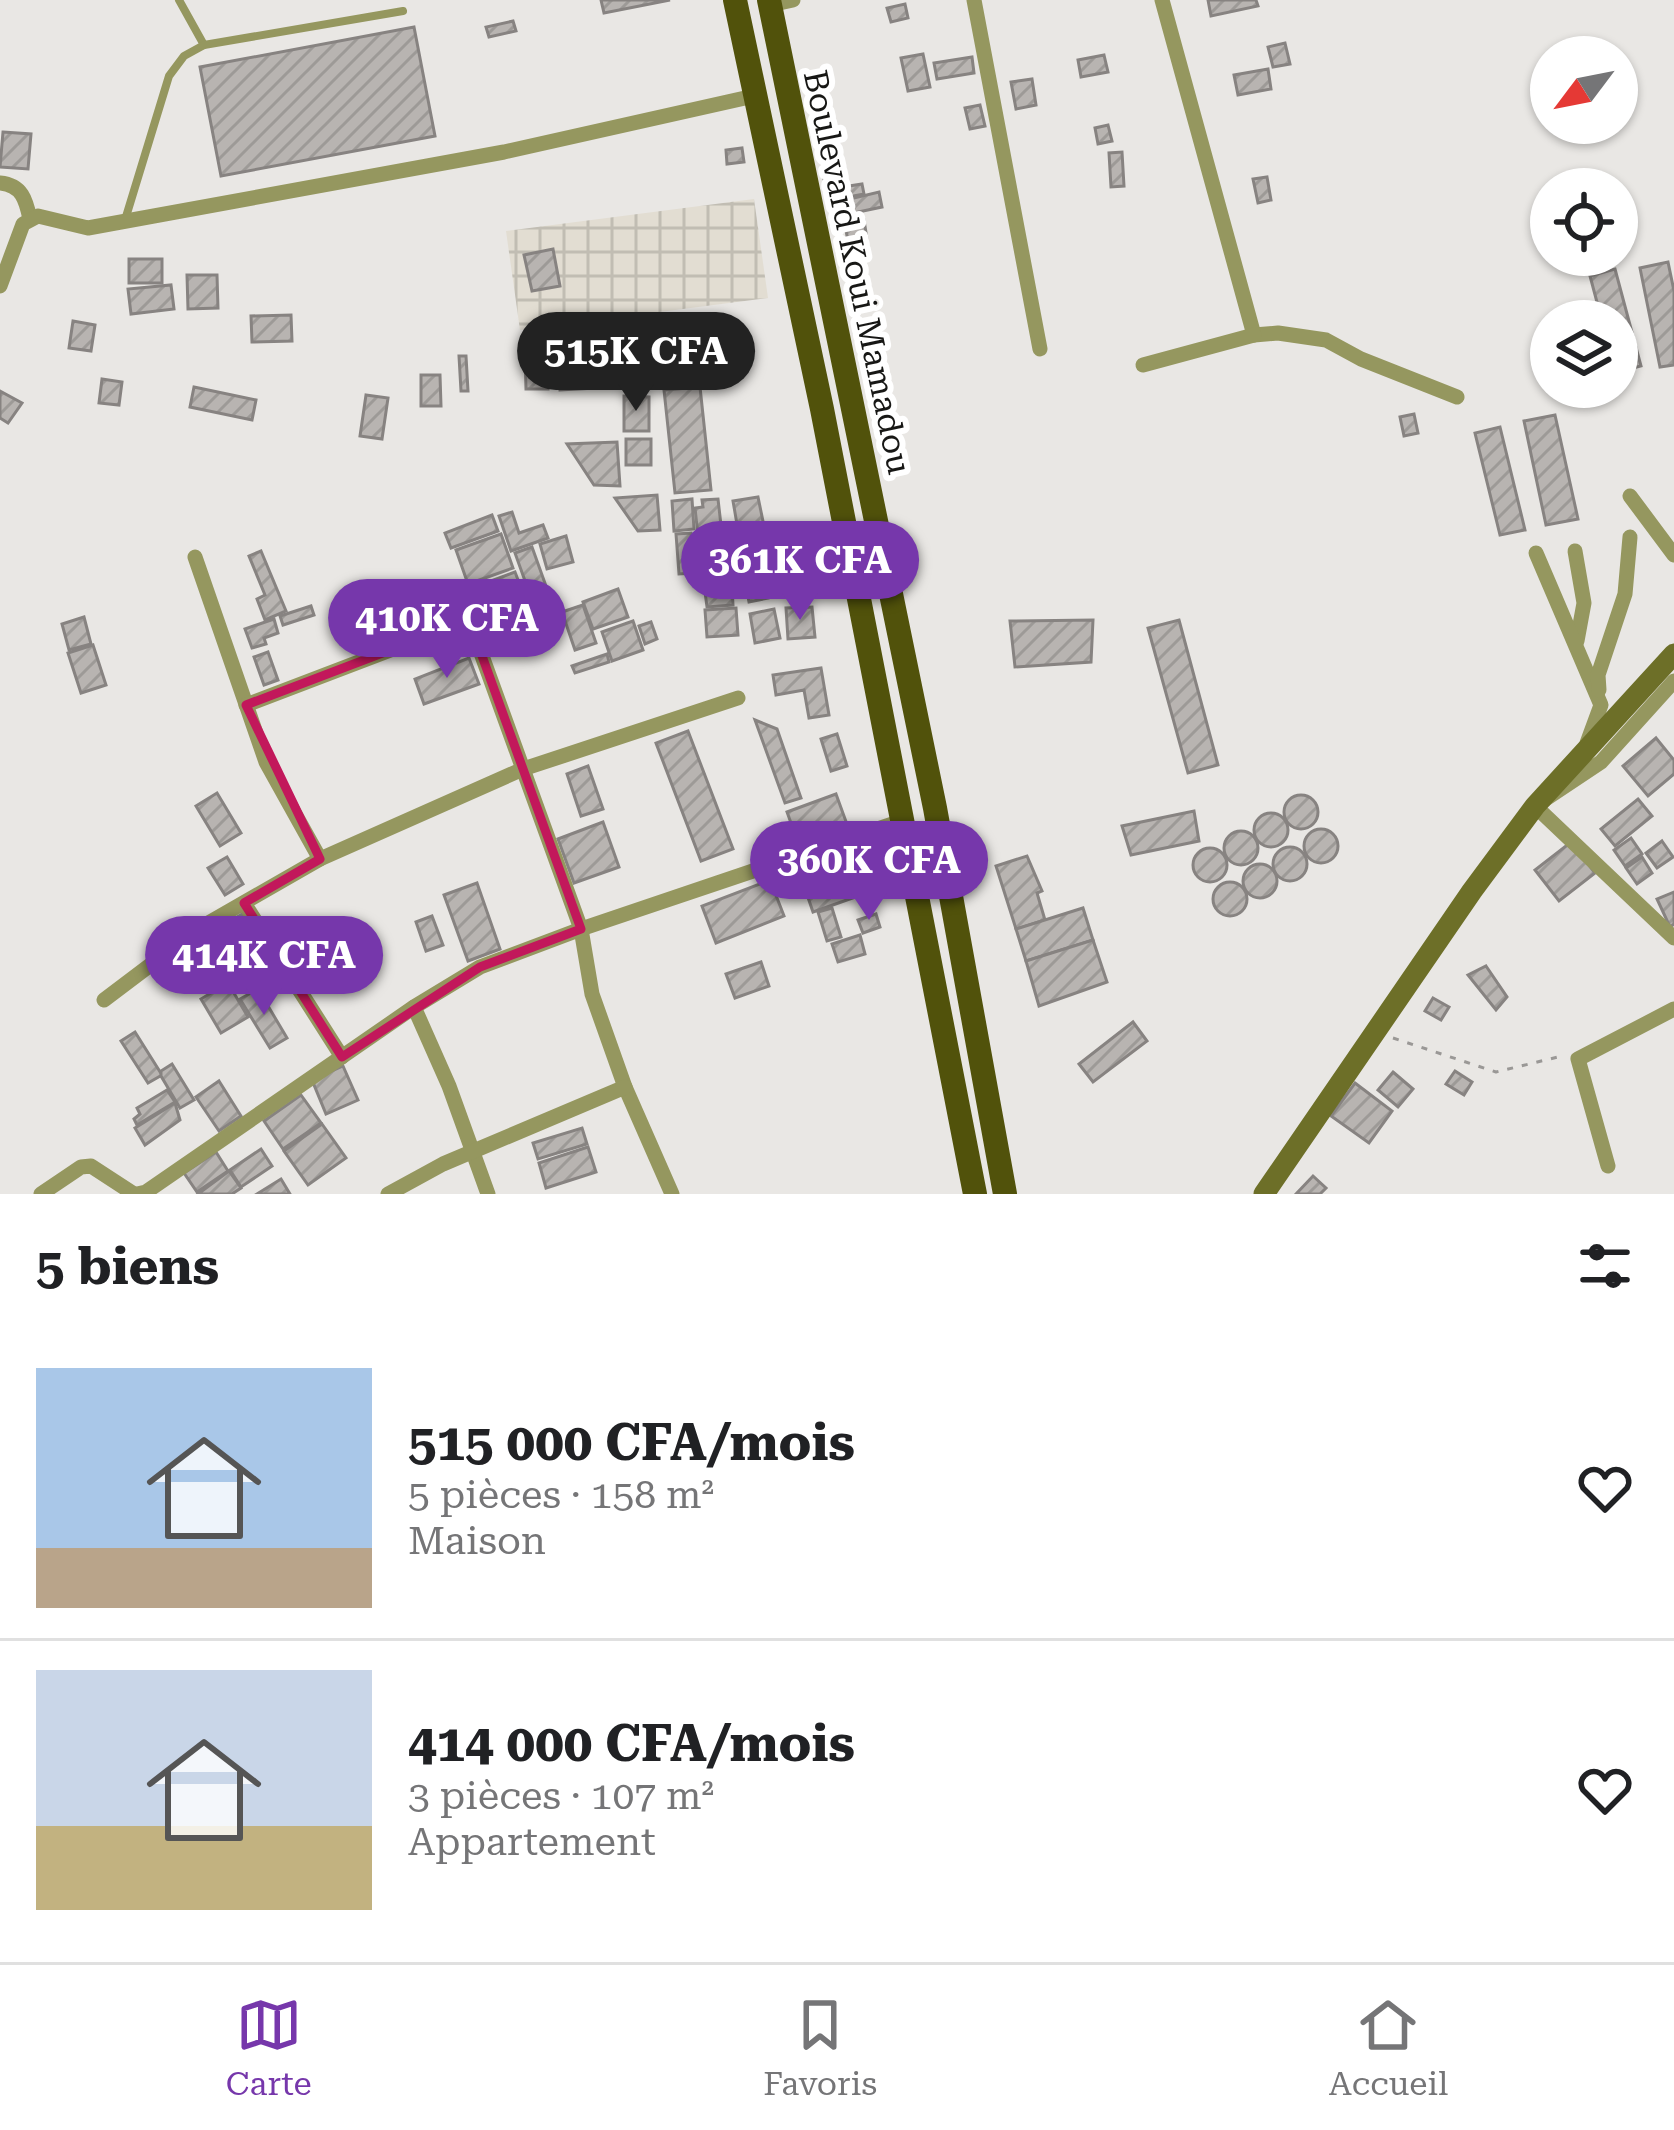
<!DOCTYPE html>
<html lang="fr">
<meta charset="utf-8">
<style>
:root{--surface:#fff;--page:#f2f2f2;--text:#202124;--muted:#757577;--line:#e0e0e0;--accent:#7637ab}
body{margin:0;font-family:"Roboto Serif",serif;background:var(--page);color:var(--text);height:100vh;display:flex;flex-direction:column;font-size:45px;white-space:nowrap}
*{box-sizing:border-box;margin:0}
p{font-size:39px;color:var(--muted)}
.icon{flex:none;width:66px;height:66px;fill:none;stroke:currentColor;stroke-width:2;stroke-linecap:round;stroke-linejoin:round}
.map{position:relative;height:1194px;overflow:hidden}
.drawer{display:flex;flex-direction:column;background:var(--surface);flex:1}
.drawer>*{flex:none}
.needle{width:78px;rotate:238deg}
.controls{position:absolute;left:1530px;top:36px;display:grid;gap:24px}
.controls a{display:grid;place-items:center;width:108px;height:108px;border-radius:50%;background:var(--surface);box-shadow:0 3px 9px #0004;font-size:60px}
.price{position:absolute;translate:-50% -102px;padding:0 27px;border-radius:42px;background:var(--accent);color:#fff;font-size:39px;line-height:78px;filter:drop-shadow(0 3px 6px #0008)}
.price::after{content:'';position:absolute;left:50%;top:72px;width:36px;height:27px;margin-left:-18px;background:inherit;clip-path:polygon(0 0,100% 0,50% 100%)}
.price.on{background:#222;color:#fff}
ul{padding:0;list-style:none}
li{display:flex;align-items:center;gap:36px;height:300px;padding:0 36px}
li+li{border-top:3px solid var(--line)}
li span{display:grid;place-items:center;flex:none;width:336px;height:240px;border-radius:0px;color:#555}
li>.icon{margin-inline-start:auto}
span .icon{width:144px;height:144px;fill:#fffc;stroke-width:1}
li b{font-size:51px}
h2{display:flex;justify-content:space-between;align-items:center;height:144px;padding:0 36px;font-size:51px}
.tabs{display:flex;justify-content:space-around;align-items:center;height:168px;border-top:3px solid var(--line);background:var(--surface);font-size:33px;color:var(--muted)}
.tabs a{display:grid;justify-items:center;gap:6px}
.tabs .on{color:var(--accent)}
.map>svg:first-child{display:block}
.industrial{fill:url(#industrial-grid)}
.building{fill:url(#building-hatch);stroke:#878381;stroke-width:3}
.lines{fill:none;stroke-linecap:round;stroke-linejoin:round}
.path{stroke:#9a9896;stroke-width:3;stroke-dasharray:6 9;stroke-linecap:butt}
.lane{stroke:#95975f;stroke-width:8}
.street{stroke:#95975f;stroke-width:15}
.secondary{stroke:#6d6f28;stroke-width:21}
.primary{stroke:#51520b;stroke-width:24}
.marked{fill:none;stroke:#c2185b;stroke-width:9;stroke-linejoin:round}
.labels{text-anchor:middle;stroke-width:12;stroke-linejoin:round;paint-order:stroke}
.street-label{font-size:33px;fill:#171715;stroke:#fff}
</style>
<div class="map">
<svg width="1674" height="1194" viewBox="0 0 1674 1194">
<defs>
<pattern id="industrial-grid" width="8" height="8" patternUnits="userSpaceOnUse" patternTransform="scale(3)"><rect width="8" height="8" fill="#e2ddd2"/><path d="M0 4h8M4 0v8" fill="none" stroke="#c1bdb3"/></pattern>
<pattern id="building-hatch" width="6" height="6" patternUnits="userSpaceOnUse" patternTransform="scale(3)"><rect width="6" height="6" fill="#b8b4b1"/><path d="M-1 1l2-2M0 6l6-6M5 7l2-2" fill="none" stroke="#9d9a97"/></pattern>
</defs>
<rect width="100%" height="100%" fill="#e9e7e4"/>
<!-- industrial -->
<polygon class="industrial" points="754,199 768,298 520,330 506,231"/>
<!-- building -->
<g class="building">
<polygon points="601,0 670,0 604,13"/>
<polygon points="1208,0 1256,0 1258,6 1211,16"/>
<polygon points="905,4 908,18 891,22 887,8"/>
<polygon points="513,21 516,31 489,37 486,27"/>
<polygon points="414,27 435,136 221,176 200,67"/>
<polygon points="1285,43 1290,64 1273,67 1268,47"/>
<polygon points="923,54 930,87 908,91 901,58"/>
<polygon points="1104,55 1108,72 1081,77 1078,60"/>
<polygon points="972,57 974,73 937,79 934,63"/>
<polygon points="1268,69 1271,89 1238,95 1234,75"/>
<polygon points="1032,79 1036,105 1016,109 1011,82"/>
<polygon points="980,105 985,126 970,129 965,108"/>
<polygon points="1108,125 1112,141 1098,144 1095,128"/>
<polygon points="3,132 31,134 28,169 0,167"/>
<polygon points="742,148 744,162 727,164 726,150"/>
<polygon points="1122,152 1124,186 1111,187 1109,153"/>
<polygon points="838,166 840,177 832,179 834,189 826,190 822,169"/>
<polygon points="1267,177 1271,200 1258,203 1253,179"/>
<polygon points="862,184 864,194 838,199 836,188"/>
<polygon points="879,192 882,207 844,215 841,201"/>
<polygon points="864,220 867,239 848,242 845,224"/>
<polygon points="553,249 560,286 532,291 524,255"/>
<rect x="129" y="259" width="33" height="24"/>
<polygon points="1668,262 1674,291 1674,365 1660,367 1640,268"/>
<polygon points="1615,269 1641,366 1617,372 1617,321 1602,321 1590,276"/>
<polygon points="187,275 217,275 218,308 188,309"/>
<polygon points="171,285 174,309 131,314 128,289"/>
<polygon points="291,315 292,341 252,342 251,316"/>
<polygon points="73,321 95,325 91,351 69,348"/>
<polygon points="650,343 652,385 560,390 557,348"/>
<polygon points="707,344 710,382 665,385 662,347"/>
<polygon points="547,350 548,389 526,389 525,351"/>
<polygon points="459,356 466,356 468,391 461,391"/>
<polygon points="421,375 440,375 441,406 421,406"/>
<polygon points="102,379 122,382 119,405 99,403"/>
<polygon points="194,387 256,400 252,420 190,407"/>
<polygon points="700,387 711,490 675,493 664,390"/>
<polygon points="0,391 22,403 8,423 0,418"/>
<polygon points="366,395 388,398 382,439 360,436"/>
<polygon points="624,396 649,397 649,431 624,431"/>
<polygon points="1414,414 1418,433 1404,436 1400,417"/>
<polygon points="1555,415 1578,519 1546,525 1524,421"/>
<polygon points="1500,427 1525,530 1500,535 1475,433"/>
<rect x="626" y="439" width="25" height="26"/>
<polygon points="617,442 620,486 594,485 567,444"/>
<polygon points="657,495 660,530 638,531 615,498"/>
<polygon points="758,497 765,531 739,536 733,501"/>
<polygon points="692,499 694,529 674,531 672,501"/>
<polygon points="718,499 722,534 698,536 695,508 703,507 702,500"/>
<polygon points="512,512 519,533 543,525 548,538 511,551 499,516"/>
<polygon points="492,515 498,531 451,548 445,533"/>
<polygon points="691,533 694,573 679,574 676,534"/>
<polygon points="501,534 513,568 468,584 456,550"/>
<polygon points="566,536 573,562 547,569 540,544"/>
<polygon points="756,536 768,598 749,602 737,540"/>
<polygon points="723,540 725,569 698,571 696,542"/>
<polygon points="532,547 546,586 529,592 515,553"/>
<polygon points="261,551 286,611 265,620 257,599 265,595 249,556"/>
<polygon points="731,568 733,605 707,607 702,570"/>
<polygon points="515,572 523,593 475,611 467,590"/>
<polygon points="618,589 628,617 593,629 583,602"/>
<polygon points="583,605 596,643 575,650 562,612"/>
<polygon points="311,606 314,615 283,625 280,616"/>
<polygon points="812,607 815,637 788,639 786,608"/>
<polygon points="736,608 738,635 707,637 705,610"/>
<polygon points="774,609 780,638 755,643 750,614"/>
<polygon points="84,617 91,644 69,650 62,624"/>
<polygon points="274,619 278,633 264,638 266,644 252,648 245,629"/>
<polygon points="1093,620 1091,662 1015,667 1010,621"/>
<polygon points="1179,620 1218,765 1188,773 1148,628"/>
<polygon points="633,621 643,650 612,661 602,632"/>
<polygon points="651,622 657,639 645,644 639,626"/>
<polygon points="93,645 106,685 81,693 68,653"/>
<polygon points="268,652 278,680 264,685 254,657"/>
<polygon points="607,654 609,662 575,673 572,666"/>
<polygon points="469,658 479,684 424,704 415,679"/>
<polygon points="821,668 829,715 809,718 804,690 776,695 773,675"/>
<polygon points="755,720 777,729 801,798 785,803"/>
<polygon points="688,731 733,849 701,861 656,743"/>
<polygon points="837,734 847,766 831,771 821,739"/>
<polygon points="1656,738 1674,760 1674,774 1648,796 1623,766"/>
<polygon points="588,766 603,809 581,816 567,774"/>
<polygon points="217,793 241,833 220,846 196,806"/>
<polygon points="836,794 848,827 799,845 787,812"/>
<circle cx="1301" cy="812" r="17"/>
<polygon points="1638,799 1652,816 1615,846 1601,829"/>
<polygon points="1194,811 1199,841 1131,855 1122,826"/>
<circle cx="1271" cy="830" r="17"/>
<polygon points="603,822 619,867 574,883 558,839"/>
<circle cx="1321" cy="846" r="17"/>
<circle cx="1241" cy="848" r="17"/>
<polygon points="1631,838 1642,854 1625,866 1614,850"/>
<polygon points="1662,841 1673,857 1657,868 1646,853"/>
<polygon points="1571,842 1595,873 1559,901 1535,870"/>
<circle cx="1290" cy="864" r="17"/>
<circle cx="1210" cy="865" r="17"/>
<polygon points="1027,856 1042,891 1037,893 1045,920 1016,929 996,866"/>
<polygon points="227,857 243,884 225,895 208,868"/>
<polygon points="1642,857 1652,873 1637,884 1626,868"/>
<polygon points="851,863 861,895 813,912 802,880"/>
<circle cx="1260" cy="881" r="17"/>
<polygon points="770,880 784,916 716,943 702,906"/>
<circle cx="1230" cy="899" r="17"/>
<polygon points="477,883 500,949 468,961 444,895"/>
<polygon points="1674,892 1674,924 1670,927 1657,899"/>
<polygon points="832,908 841,937 827,941 818,912"/>
<polygon points="1083,908 1093,940 1026,961 1016,929"/>
<polygon points="242,914 263,950 236,966 215,930"/>
<polygon points="876,914 880,927 863,933 858,920"/>
<polygon points="432,916 443,945 426,951 416,922"/>
<polygon points="860,935 865,954 838,962 832,944"/>
<polygon points="1093,940 1107,982 1039,1006 1026,961"/>
<polygon points="761,962 769,986 735,998 726,974"/>
<polygon points="1486,966 1507,997 1496,1010 1468,975"/>
<polygon points="228,983 248,1017 221,1033 201,999"/>
<polygon points="258,989 287,1038 270,1048 240,999"/>
<polygon points="1433,998 1449,1007 1441,1020 1425,1011"/>
<polygon points="1133,1022 1147,1041 1093,1082 1079,1064"/>
<polygon points="135,1032 162,1075 148,1083 121,1041"/>
<polygon points="172,1064 194,1100 180,1108 161,1076 161,1071"/>
<polygon points="343,1066 358,1100 326,1114 312,1080"/>
<polygon points="1455,1071 1472,1082 1464,1095 1446,1084"/>
<polygon points="1393,1072 1413,1089 1398,1107 1378,1090"/>
<polygon points="219,1081 241,1116 219,1131 196,1097"/>
<polygon points="1355,1083 1392,1111 1369,1143 1331,1116"/>
<polygon points="167,1090 175,1102 137,1125 134,1119 140,1114 137,1108"/>
<polygon points="301,1095 321,1123 283,1149 264,1121"/>
<polygon points="175,1103 180,1120 145,1145 135,1128"/>
<polygon points="322,1124 346,1158 308,1185 284,1151"/>
<polygon points="582,1128 587,1144 538,1159 533,1143"/>
<polygon points="588,1147 596,1172 546,1188 539,1163"/>
<polygon points="261,1149 272,1166 241,1187 230,1170"/>
<polygon points="216,1152 228,1171 197,1192 184,1173"/>
<polygon points="229,1171 241,1188 232,1194 198,1194"/>
<polygon points="1313,1176 1326,1188 1320,1194 1296,1194"/>
<polygon points="281,1179 290,1194 257,1194"/>
</g>
<g class="lines">
<!-- path -->
<polyline class="path" points="1393,1038 1496,1072 1562,1056"/>
<!-- lane -->
<g class="lane">
<polyline points="179,0 204,45"/>
<polyline points="125,220 169,76 184,56 204,45 403,11"/>
</g>
<!-- street -->
<g class="street">
<polyline points="974,0 1040,349"/>
<polyline points="1162,0 1254,335 1278,333 1326,340 1361,359 1457,397"/>
<polyline points="770,5 793,0"/>
<path d="M0 183C22 185 26 200 30 219"/>
<polyline points="0,286 23,224 38,216 88,228 504,152 754,96"/>
<polyline points="1143,365 1254,335"/>
<polyline points="1630,496 1674,555"/>
<polyline points="1575,551 1584,603 1577,641"/>
<polyline points="1536,553 1601,705 1587,743"/>
<polyline points="195,557 266,762 320,859"/>
<polyline points="1674,681 1601,762 1535,806 1674,938"/>
<polyline points="1599,690 1598,675 1625,594 1630,537"/>
<polyline points="246,705 469,620 581,929 592,994 625,1087 672,1194"/>
<polyline points="244,903 342,1057"/>
<polyline points="104,1000 198,929 320,859 523,769 738,698"/>
<polyline points="414,1007 449,1086 488,1194"/>
<polyline points="1608,1166 1578,1059 1674,1009"/>
<polyline points="41,1194 81,1167 91,1166 134,1194"/>
<polyline points="137,1194 146,1192 414,1007 480,967 581,929 901,821"/>
<polyline points="388,1194 443,1164 625,1087"/>
</g>
<!-- secondary -->
<polyline class="secondary" points="1264,1194 1472,891 1535,806 1674,654"/>
<!-- primary -->
<g class="primary">
<polyline points="735,0 822,409 975,1194"/>
<polyline points="769,0 935,808 1005,1194"/>
</g>
</g>
<!-- marked area -->
<path class="marked" d="M469 620 581 929 480 967 342 1057 244 903 320 859 246 705Z"/>
<g class="labels">
<!-- street labels -->
<g class="street-label">
<text transform="translate(858 272) rotate(78)" y="12">Boulevard Koui Mamadou</text>
</g>
</g>
</svg>
<div class="controls">
<a><svg class="needle" viewBox="-14 -14 28 28"><path d="M0-13l5 13h-10z" fill="#e53935"/><path d="M0 13l5-13h-10z" fill="#757577"/></svg></a>
<a><svg class="icon" aria-label="locate" viewBox="0 0 24 24"><circle cx="12" cy="12" r="6"/><path d="M12 2v4M12 18v4M2 12h4M18 12h4"/></svg></a>
<a><svg class="icon" aria-label="layers" viewBox="0 0 24 24"><path d="M12 4l9 5-9 5-9-5zM3 14l9 5 9-5"/></svg></a>
</div>
<b class="price on" style="left:636px;top:414px">515K CFA</b>
<b class="price" style="left:800px;top:623px">361K CFA</b>
<b class="price" style="left:447px;top:681px">410K CFA</b>
<b class="price" style="left:869px;top:923px">360K CFA</b>
<b class="price" style="left:264px;top:1018px">414K CFA</b>
</div>
<section class="drawer">
<h2>5 biens<svg class="icon" aria-label="filters" viewBox="0 0 24 24"><path d="M4 7h16M4 17h16"/><circle cx="9" cy="7" r="2"/><circle cx="15" cy="17" r="2"/></svg></h2>
<ul>
<li><span style="background:linear-gradient(#a9c7e8 75%,#b9a48a 0)"><svg class="icon" aria-label="home" viewBox="0 0 24 24"><path d="M3 11l9-7 9 7M6 9v11h12V9"/></svg></span><div><b>515 000 CFA/mois</b><p>5 pièces · 158 m²</p><p>Maison</p></div><svg class="icon" aria-label="heart" viewBox="0 0 24 24"><path d="M12 20l-8-8c-3-5 5-10 8-4 3-6 11-1 8 4z"/></svg></li>
<li><span style="background:linear-gradient(#c9d6e8 65%,#c2b280 0)"><svg class="icon" aria-label="home" viewBox="0 0 24 24"><path d="M3 11l9-7 9 7M6 9v11h12V9"/></svg></span><div><b>414 000 CFA/mois</b><p>3 pièces · 107 m²</p><p>Appartement</p></div><svg class="icon" aria-label="heart" viewBox="0 0 24 24"><path d="M12 20l-8-8c-3-5 5-10 8-4 3-6 11-1 8 4z"/></svg></li>
</ul>
</section>
<nav class="tabs">
<a class="on"><svg class="icon" aria-label="map" viewBox="0 0 24 24"><path d="M3 6l6-2 6 2 6-2v14l-6 2-6-2-6 2zM9 4v14M15 6v14"/></svg>Carte</a>
<a><svg class="icon" aria-label="saved" viewBox="0 0 24 24"><path d="M7 4h10v16l-5-4-5 4z"/></svg>Favoris</a>
<a><svg class="icon" aria-label="home" viewBox="0 0 24 24"><path d="M3 11l9-7 9 7M6 9v11h12V9"/></svg>Accueil</a>
</nav>
